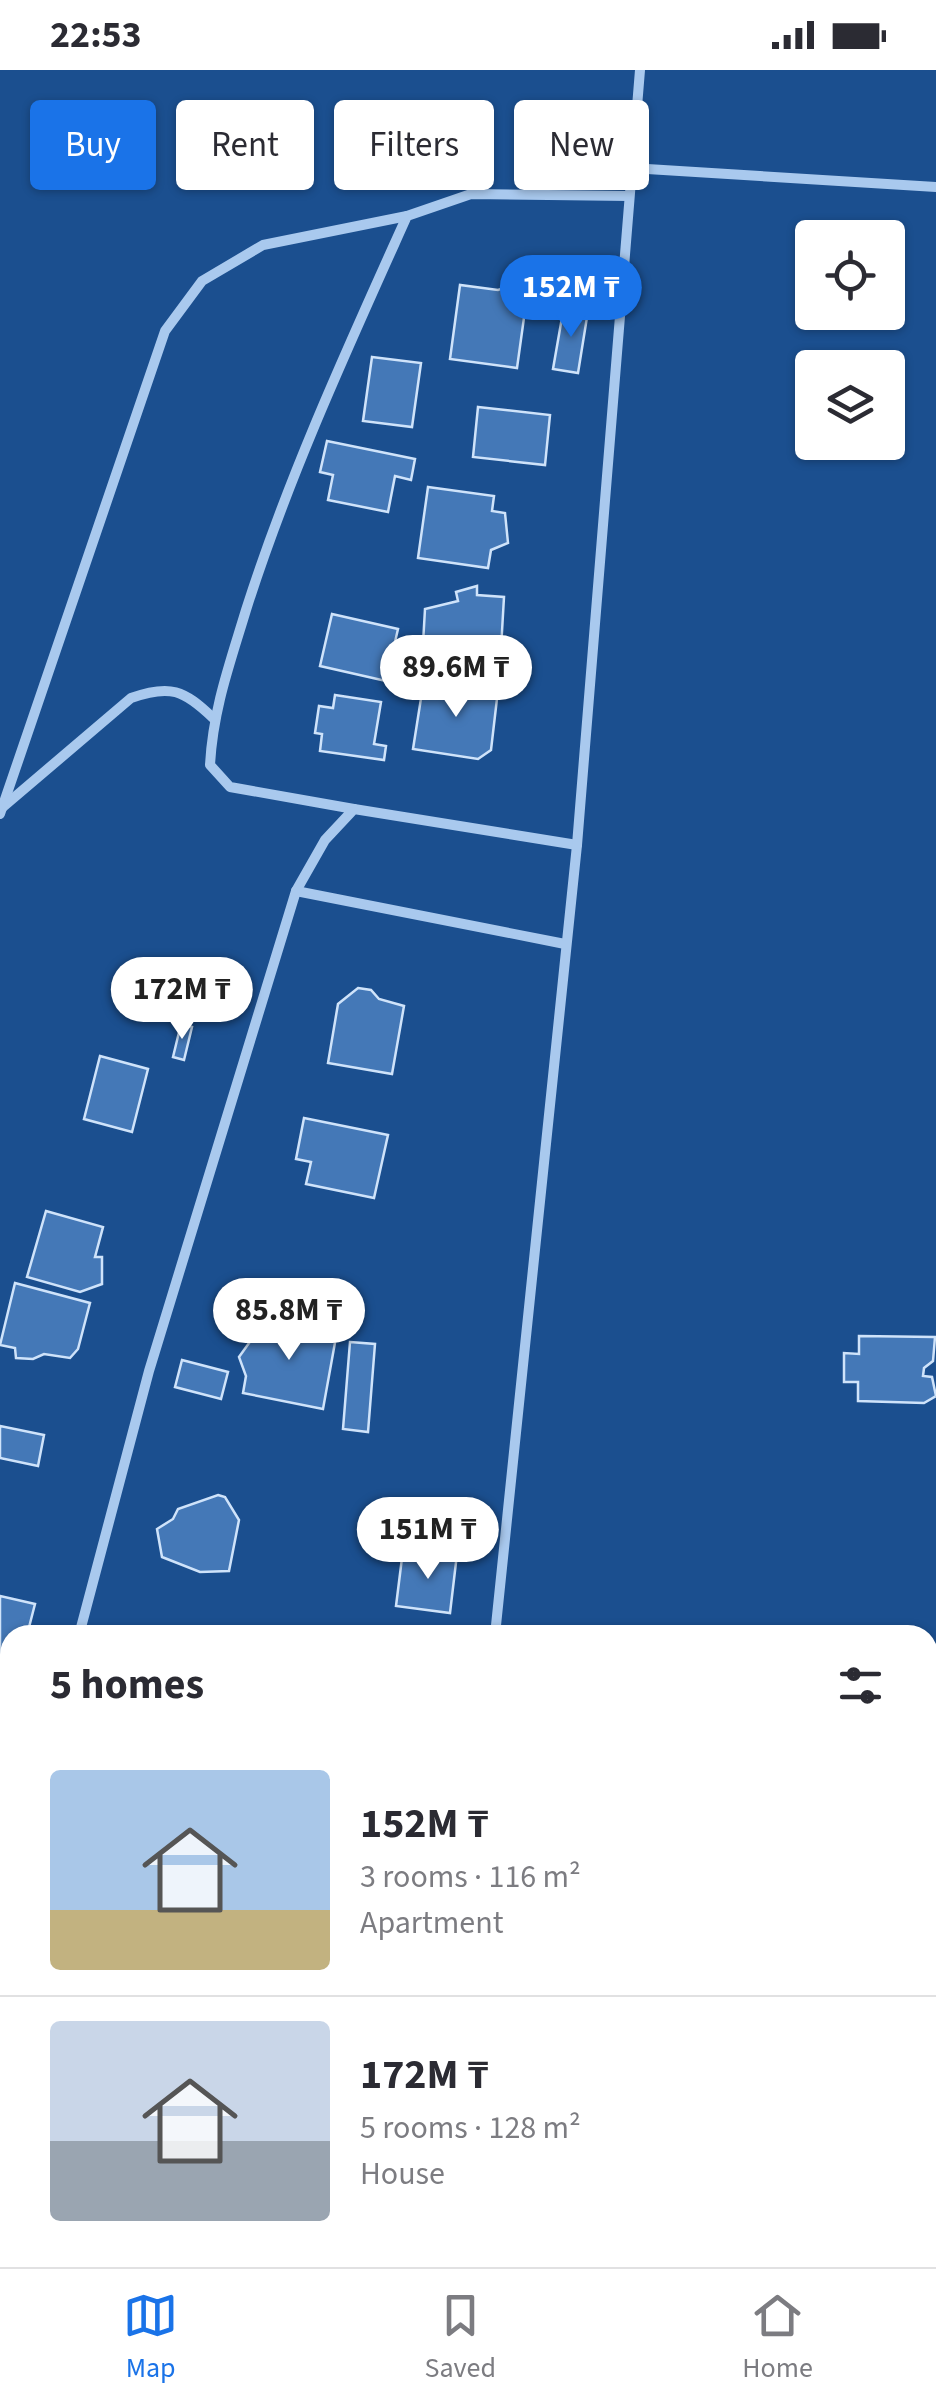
<!DOCTYPE html>
<meta charset="utf-8">
<style>
:root{--surface:#fff;--page:#f2f2f3;--text:#2b2b33;--muted:#7c7c81;--line:#e1e1e2;--accent:#1a73e8}
body{margin:0;font-family:"Source Sans 3",sans-serif;background:var(--page);color:var(--text);height:100vh;display:flex;flex-direction:column;font-size:38px;white-space:nowrap}
*{box-sizing:border-box;margin:0}
p{font-size:32px;color:var(--muted)}
.icon{flex:none;width:55px;height:55px;fill:none;stroke:currentColor;stroke-width:2;stroke-linecap:round;stroke-linejoin:round}
.map{position:relative;flex:1;overflow:hidden}
.panel{position:absolute;left:0px;top:1555px;width:938px;height:642px;display:flex;flex-direction:column;background:var(--surface);border-radius:30px 30px 0 0;box-shadow:0 2px 8px #0004}
.panel>*{flex:none}
.guide{position:absolute;left:30px;top:30px;width:878px;height:90px;display:flex;gap:20px}
.tools{position:absolute;left:795px;top:150px;display:grid;gap:20px}
.tools a{display:grid;place-items:center;width:110px;height:110px;border-radius:10px;background:var(--surface);box-shadow:0 2px 8px #0004;font-size:50px}
.price{position:absolute;translate:-50% -85px;padding:0 22px;border-radius:35px;background:#fff;color:#222;font-size:32px;line-height:65px;filter:drop-shadow(0 2px 5px #0008)}
.price::after{content:'';position:absolute;left:50%;top:60px;width:30px;height:22px;margin-left:-15px;background:inherit;clip-path:polygon(0 0,100% 0,50% 100%)}
.price.active{background:var(--accent);color:#fff}
ul{padding:0;list-style:none}
li{display:flex;align-items:center;gap:30px;height:250px;padding:0 50px}
li+li{border-top:2px solid var(--line)}
li span{display:grid;place-items:center;flex:none;width:280px;height:200px;border-radius:10px;color:#555}
li>.icon{margin-inline-start:auto}
span .icon{width:120px;height:120px;fill:#fffc;stroke-width:1}
li b{font-size:42px}
h2{display:flex;justify-content:space-between;align-items:center;height:120px;padding:0 50px;font-size:42px}
.pill{padding:0 35px;border-radius:10px;background:var(--surface);box-shadow:0 2px 8px #0004;font-size:35px;line-height:90px}
.pill.active{background:var(--accent);color:#fff}
.status{display:flex;justify-content:space-between;align-items:center;height:70px;padding:0 50px;background:var(--surface);direction:ltr}
.status svg{height:28px;fill:currentColor}
.tab-bar{display:flex;justify-content:space-around;align-items:center;height:140px;border-top:2px solid var(--line);background:var(--surface);font-size:28px;color:var(--muted)}
.tab-bar a{display:grid;justify-items:center;gap:5px}
.tab-bar .active{color:var(--accent)}
.map>svg:first-child{display:block}
.building{fill:#4478b7;stroke:#cfe3fa;stroke-width:2.5}
.lines{fill:none;stroke-linecap:round;stroke-linejoin:round}
.street{stroke:#a9c9ee;stroke-width:10}
</style>
<div class="status"><b>22:53</b><svg viewBox="0 0 49 12"><path d="M0 12V9h3v3zM5 12V6h3v6zM10 12V3h3v9zM15 12V0h3v12zM26 1h20v11H26zM47 4h2v5h-2z"/></svg></div>
<div class="map">
<svg width="936" height="2197" viewBox="0 0 936 2197">
<rect width="100%" height="100%" fill="#1b4f8f"/>
<!-- building -->
<g class="building">
<polygon points="518,213 528,219 517,298 450,289 460,215 498,220"/>
<polygon points="564,236 588,241 578,303 553,299"/>
<polygon points="372,287 421,293 412,357 363,351"/>
<polygon points="478,337 550,345 545,395 473,387"/>
<polygon points="327,371 415,389 411,410 395,406 388,442 328,430 333,405 320,402"/>
<polygon points="428,417 494,426 492,441 505,443 508,473 491,480 488,498 418,488"/>
<polygon points="477,516 477,525 504,527 500,596 422,591 425,539 458,531 456,522"/>
<polygon points="332,544 398,559 386,611 320,596"/>
<polygon points="430,612 498,620 491,680 478,689 413,679 422,622"/>
<polygon points="335,625 381,632 374,674 386,676 384,690 320,681 322,664 315,663 319,636 333,638"/>
<polygon points="358,918 371,920 379,929 404,936 392,1004 328,993 338,934"/>
<polygon points="181,954 192,957 184,990 173,987"/>
<polygon points="100,986 148,999 132,1062 84,1049"/>
<polygon points="304,1048 388,1065 374,1128 306,1114 311,1092 296,1089"/>
<polygon points="46,1141 103,1157 95,1187 102,1187 102,1214 80,1222 27,1207"/>
<polygon points="15,1213 90,1233 78,1279 70,1288 44,1284 33,1289 16,1288 15,1278 0,1275"/>
<polygon points="299,1248 315,1256 316,1263 336,1267 323,1339 243,1323 246,1306 239,1287 262,1255 265,1250 276,1257"/>
<polygon points="859,1266 935,1267 933,1291 924,1298 923,1306 932,1307 936,1326 924,1333 858,1331 858,1312 844,1312 844,1283 859,1284"/>
<polygon points="350,1272 375,1274 368,1362 343,1359"/>
<polygon points="182,1290 228,1302 221,1329 175,1317"/>
<polygon points="0,1356 44,1365 38,1396 0,1388"/>
<polygon points="218,1425 225,1427 239,1450 229,1501 200,1502 162,1487 157,1459 173,1449 178,1439"/>
<polygon points="428,1480 457,1484 450,1543 396,1536 402,1488 427,1491"/>
<polygon points="0,1526 35,1534 27,1565 10,1565 10,1593 0,1591"/>
<polygon points="831,1558 912,1559 912,1565 831,1565"/>
<polygon points="0,1943 10,1946 10,2017 3,2015 8,1999 0,1997"/>
<polygon points="43,2188 110,2188 107,2197 40,2197"/>
<polygon points="128,2188 160,2188 159,2193 168,2195 126,2197"/>
</g>
<g class="lines">
<!-- street -->
<g class="street">
<polyline points="631,98 936,117"/>
<path d="M3 737 131 628C170 614 184 620 213 648"/>
<path d="M354 739 230 717 210 695C213 639 230 593 246 540 289 405 349 275 407 146L471 124 629 126"/>
<polyline points="0,744 165,261 202,211 263,175 407,146"/>
<polyline points="296,821 565,874"/>
<polyline points="79,1565 149,1301 296,821 325,770 354,739 577,775"/>
<polyline points="495,1565 577,775 640,0"/>
<polyline points="0,1859 10,1837"/>
<polyline points="0,2142 10,2113"/>
<polyline points="534,2188 572,2197"/>
<polyline points="378,2197 381,2188"/>
</g>
</g>
</svg>
<div class="tools">
<a><svg class="icon" aria-label="locate" viewBox="0 0 24 24"><circle cx="12" cy="12" r="6"/><path d="M12 2v4M12 18v4M2 12h4M18 12h4"/></svg></a>
<a><svg class="icon" aria-label="layers" viewBox="0 0 24 24"><path d="M12 4l9 5-9 5-9-5zM3 14l9 5 9-5"/></svg></a>
</div>
<b class="price active" style="left:571px;top:270px">152M ₸</b>
<b class="price" style="left:456px;top:650px">89.6M ₸</b>
<b class="price" style="left:182px;top:972px">172M ₸</b>
<b class="price" style="left:289px;top:1293px">85.8M ₸</b>
<b class="price" style="left:428px;top:1512px">151M ₸</b>
<div class="guide">
<a class="pill active">Buy</a>
<a class="pill">Rent</a>
<a class="pill">Filters</a>
<a class="pill">New</a>
</div>
<section class="panel">
<h2>5 homes<svg class="icon" aria-label="filters" viewBox="0 0 24 24"><path d="M4 7h16M4 17h16"/><circle cx="9" cy="7" r="2"/><circle cx="15" cy="17" r="2"/></svg></h2>
<ul>
<li><span style="background:linear-gradient(#a9c7e8 70%,#c2b280 0)"><svg class="icon" aria-label="home" viewBox="0 0 24 24"><path d="M3 11l9-7 9 7M6 9v11h12V9"/></svg></span><div><b>152M ₸</b><p>3 rooms · 116 m²</p><p>Apartment</p></div></li>
<li><span style="background:linear-gradient(#c9d6e8 60%,#9aa5b1 0)"><svg class="icon" aria-label="home" viewBox="0 0 24 24"><path d="M3 11l9-7 9 7M6 9v11h12V9"/></svg></span><div><b>172M ₸</b><p>5 rooms · 128 m²</p><p>House</p></div></li>
</ul>
</section>
</div>
<nav class="tab-bar">
<a class="active"><svg class="icon" aria-label="map" viewBox="0 0 24 24"><path d="M3 6l6-2 6 2 6-2v14l-6 2-6-2-6 2zM9 4v14M15 6v14"/></svg>Map</a>
<a><svg class="icon" aria-label="saved" viewBox="0 0 24 24"><path d="M7 4h10v16l-5-4-5 4z"/></svg>Saved</a>
<a><svg class="icon" aria-label="home" viewBox="0 0 24 24"><path d="M3 11l9-7 9 7M6 9v11h12V9"/></svg>Home</a>
</nav>
